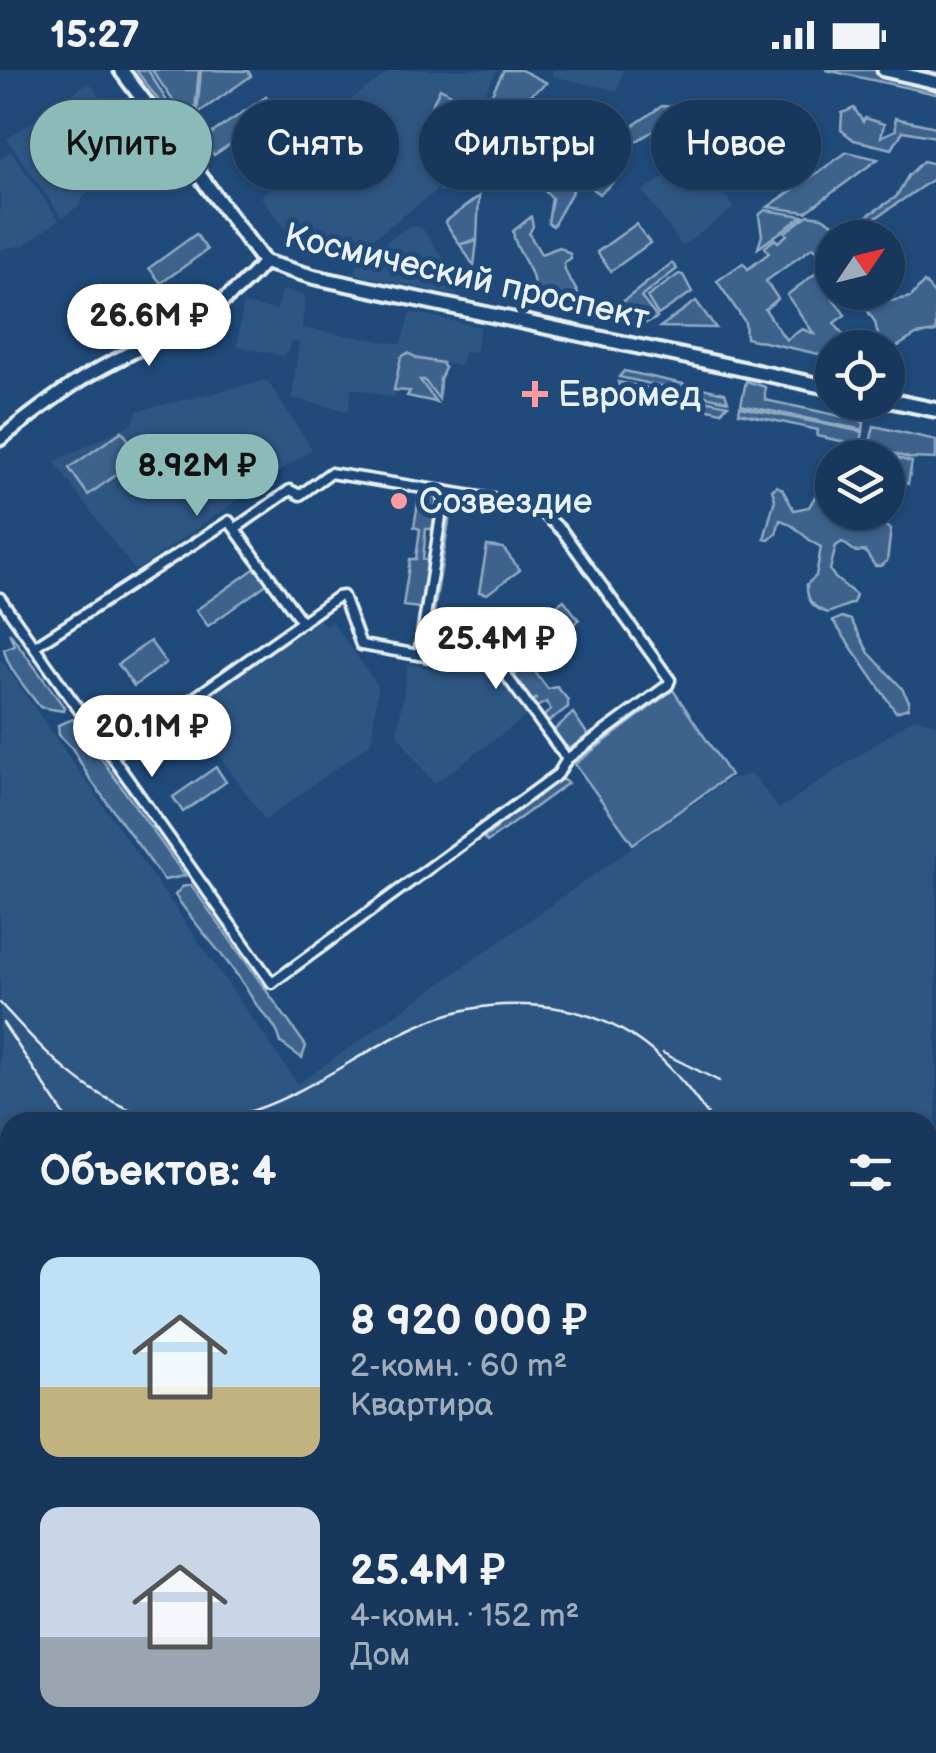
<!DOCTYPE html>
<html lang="ru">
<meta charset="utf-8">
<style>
:root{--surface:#17385c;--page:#244365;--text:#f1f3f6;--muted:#9eacbb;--line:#365272;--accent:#8bbbb9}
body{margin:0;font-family:"Balsamiq Sans",sans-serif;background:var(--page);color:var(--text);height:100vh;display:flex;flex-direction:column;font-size:38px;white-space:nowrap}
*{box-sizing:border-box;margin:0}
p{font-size:32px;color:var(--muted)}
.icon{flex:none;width:55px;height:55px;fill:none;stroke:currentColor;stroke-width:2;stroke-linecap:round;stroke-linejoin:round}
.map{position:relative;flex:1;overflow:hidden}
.details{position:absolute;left:0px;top:1042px;width:938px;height:642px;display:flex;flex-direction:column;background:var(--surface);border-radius:30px 30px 0 0;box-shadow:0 2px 8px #0004,0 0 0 2px var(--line)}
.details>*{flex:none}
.banner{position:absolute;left:30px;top:30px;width:878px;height:90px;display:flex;gap:20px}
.needle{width:65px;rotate:55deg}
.tools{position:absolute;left:815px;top:150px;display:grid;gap:20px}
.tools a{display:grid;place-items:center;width:90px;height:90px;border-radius:50%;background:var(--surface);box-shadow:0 2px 8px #0004,0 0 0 2px var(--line);font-size:50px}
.price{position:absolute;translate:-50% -85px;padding:0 22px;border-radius:35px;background:#fff;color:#222;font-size:32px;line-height:65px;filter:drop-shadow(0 2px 5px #0008)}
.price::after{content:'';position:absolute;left:50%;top:60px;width:30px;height:22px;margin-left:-15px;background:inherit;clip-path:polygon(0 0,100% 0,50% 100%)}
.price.on{background:var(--accent);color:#111}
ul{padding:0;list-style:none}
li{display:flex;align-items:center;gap:30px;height:250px;padding:0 40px}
li span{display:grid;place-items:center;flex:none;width:280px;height:200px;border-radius:20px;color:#555}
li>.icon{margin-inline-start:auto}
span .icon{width:120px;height:120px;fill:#fffc;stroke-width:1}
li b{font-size:42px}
h2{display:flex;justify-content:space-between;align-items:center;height:120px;padding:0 40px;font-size:42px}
.pill{padding:0 35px;border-radius:45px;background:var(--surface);box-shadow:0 2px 8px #0004,0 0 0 2px var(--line);font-size:35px;line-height:90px}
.pill.on{background:var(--accent);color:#111}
.status{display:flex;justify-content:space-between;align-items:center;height:70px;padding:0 50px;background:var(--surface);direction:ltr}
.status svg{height:28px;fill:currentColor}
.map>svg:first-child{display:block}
.built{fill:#2e5683}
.green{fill:#3c628c;stroke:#92aac2;stroke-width:2.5}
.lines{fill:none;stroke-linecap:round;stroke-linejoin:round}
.street-casing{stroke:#e8f1f8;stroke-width:15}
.secondary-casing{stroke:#e8f1f8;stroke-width:19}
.primary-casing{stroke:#e8f1f8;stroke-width:20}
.street{stroke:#1f4a7a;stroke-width:8}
.secondary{stroke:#1f4a7a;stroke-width:11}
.primary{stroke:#1f4a7a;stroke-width:12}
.rail{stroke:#e8f1f8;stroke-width:2.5}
.poi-dot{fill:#ff9aa2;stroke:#1f4a7a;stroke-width:4}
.labels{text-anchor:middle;stroke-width:10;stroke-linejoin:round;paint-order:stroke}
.street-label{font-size:35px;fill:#e8f1f8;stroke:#1f4a7a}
.poi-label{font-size:35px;fill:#e8f1f8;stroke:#1f4a7a;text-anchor:start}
</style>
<div class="status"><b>15:27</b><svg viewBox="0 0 49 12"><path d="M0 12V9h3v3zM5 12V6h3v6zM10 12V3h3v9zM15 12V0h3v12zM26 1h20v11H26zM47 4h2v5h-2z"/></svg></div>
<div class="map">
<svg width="936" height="1683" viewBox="0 0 936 1683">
<rect width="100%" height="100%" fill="#1f4a7a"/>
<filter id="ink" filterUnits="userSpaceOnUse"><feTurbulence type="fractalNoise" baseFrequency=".01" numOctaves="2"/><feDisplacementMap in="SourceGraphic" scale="20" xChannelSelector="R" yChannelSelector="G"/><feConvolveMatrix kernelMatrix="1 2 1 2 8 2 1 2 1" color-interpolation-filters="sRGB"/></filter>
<g filter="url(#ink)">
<!-- built -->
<g class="built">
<polygon points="391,0 497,0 435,122 358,180 285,159 261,127 333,43"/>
<polygon points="553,0 623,0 618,21 552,6"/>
<polygon points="89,12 141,86 82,128 81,134 62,148 7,69"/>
<polygon points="11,81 59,150 24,175 0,180 0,89"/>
<polygon points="682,95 706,96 734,138 682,176 643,121"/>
<polygon points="410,155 422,158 460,211 458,226 355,204 358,192"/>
<polygon points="282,220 305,225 302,258 401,274 410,242 480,257 476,283 464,282 461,296 401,285 395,328 352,318 348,341 292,328 299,273 291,271 289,281 283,286 237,276 243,234 277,240"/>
<polygon points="267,310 312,379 135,501 54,392 133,353 137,341"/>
<polygon points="318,547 325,556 332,551 378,616 371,673 265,750 186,639"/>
<polygon points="486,582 531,643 434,714 397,664 408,594 457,603"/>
<polygon points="0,588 298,1014 729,709 753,704 779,739 914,648 936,654 936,1683 0,1683 0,1590 10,1579 10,1675 928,1675 928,1052 10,1052 10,1485 0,1471"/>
</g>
<!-- green -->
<g class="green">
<polygon points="136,0 148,0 187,64 184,65"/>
<polygon points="152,0 199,0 195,41 185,48"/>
<polygon points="201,0 248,1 251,6 197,44"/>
<polygon points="504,0 521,0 547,13 499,47 486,64 498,78 496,101 474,98 443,118"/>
<polygon points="826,0 876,0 936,13 936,24"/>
<polygon points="440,18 462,30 446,61 425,50"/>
<polygon points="266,27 276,43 214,85 203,69"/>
<path d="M662 36 672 37 678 46 635 72 623 85C625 102 612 115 599 124L590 116 577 113 553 156 548 153 552 128 536 112 547 102 631 57Z"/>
<polygon points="854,38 863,52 865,48 884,54 881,67 896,60 895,48 936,57 936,67 903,61 892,79 854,70 841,60 842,43"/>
<polygon points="757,59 787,65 785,72 756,95 750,95"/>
<polygon points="847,82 878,89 806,142 768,137"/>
<polygon points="923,91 936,94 936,107 858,160 859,151 896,127 908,106"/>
<polygon points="479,126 477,169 461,174 477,171 474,196 445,152"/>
<polygon points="765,140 803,146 758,178 762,165 759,145"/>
<polygon points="808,145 822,147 843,160 820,183 813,177 766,211 778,229 765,239 786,270 802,259 814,264 787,225 832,191 832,222 840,223 833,228 845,245 834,253 853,277 832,278 832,287 746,268 745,252 717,211 743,193 748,199 769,183 765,177 775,169 778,172 787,165 785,162"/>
<path d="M531 147 533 156 529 164 541 184 560 177 570 184 571 188 564 193C564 208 578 216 580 230L575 233 534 219C535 197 515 184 513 161Z"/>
<polygon points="636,154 650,173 611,201 597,182"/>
<polygon points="196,164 207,180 161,213 149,198"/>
<polygon points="672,193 677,199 641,227 657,248 644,254 607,244"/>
<polygon points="679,204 683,205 692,222 658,245 647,227"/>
<polygon points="924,212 936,226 936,262 916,265 890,281 880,274 875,252 867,240 882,229 885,232 911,227"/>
<polygon points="696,231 716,258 660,257"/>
<polygon points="408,283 419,289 442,293 445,298 440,309 439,329 424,310 420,310 436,332 407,326 410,321 394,320 401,287"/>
<polygon points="624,301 725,323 728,331 619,307"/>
<polygon points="746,311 765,317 765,330 859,350 864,353 863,360 741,335"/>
<polygon points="618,312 728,335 721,342 620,319"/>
<polygon points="740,337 863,362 860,375 817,366 818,360 739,343"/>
<polygon points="874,356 936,370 936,389 909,388 869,377"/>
<polygon points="122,361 141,387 88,425 69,398"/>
<polygon points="867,380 912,392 908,414 888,409 888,388 865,387"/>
<path d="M777 416 782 419 794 440 809 437 816 425 832 428V442L868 443V448L855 450 853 456 859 461 881 454 891 459 887 491 881 496H875L865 481 856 482 842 472 836 476 830 500 835 508 856 525 853 533 828 543C813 538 806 530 807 514L816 506 821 477C806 471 795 453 780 450L776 464 769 470 764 469 775 429 772 420Z"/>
<polygon points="420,421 439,424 432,459 426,459 423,489 428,491 420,538 403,536 410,489 416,489 420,459 414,457"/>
<polygon points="446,422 532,437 531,444 452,433 428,578 447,583 447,586 420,582"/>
<polygon points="487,476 503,478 520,500 487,524 479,522"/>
<polygon points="257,497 268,513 208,556 196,540"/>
<polygon points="564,530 579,550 519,594 504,573"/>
<polygon points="842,547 851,550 869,583 901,617 909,631 908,638 896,642 833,551"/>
<path d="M9 562 64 637 63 641 40 637C27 619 8 600 4 579L14 575Z"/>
<polygon points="150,571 166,593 134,616 118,594"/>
<polygon points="529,594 548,619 557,617 568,630 568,637 548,652 542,648 551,639 546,632 533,639 531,633 537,628 530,632 521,613 518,615 512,607"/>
<polygon points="673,620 730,705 633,774 575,694"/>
<polygon points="573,643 588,665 570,679 558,670 554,660"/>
<polygon points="73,649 185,806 164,810 90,709 72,678 59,665 58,655"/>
<polygon points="216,697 226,712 183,742 173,727"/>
<polygon points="558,707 568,713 487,772 484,768 497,758 499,750"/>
<path d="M191 815 306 976 302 988 281 973C277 953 262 945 252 928 231 891 199 861 175 825L182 817Z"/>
<polygon points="0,1170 3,1187 10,1196 10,1296 7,1295 0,1310"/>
<polygon points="0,1469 10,1483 10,1578 0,1589"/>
</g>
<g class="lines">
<!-- street casing -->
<g class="street-casing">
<g id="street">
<polyline points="0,528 272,913 558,704 567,689 668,615 670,610 563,462 536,436 330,403 300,425 290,420 236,458"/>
<polyline points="476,549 476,564 567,689"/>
<polyline points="35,576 229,451 302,552"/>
<polyline points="419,585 445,421"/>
<polyline points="112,686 337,527 343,526 361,575 454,591"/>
</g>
</g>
<!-- secondary casing -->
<g class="secondary-casing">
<g id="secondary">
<polyline points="884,0 936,12"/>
<path d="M0 369C27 348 53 327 82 309 146 270 214 253 264 192"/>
</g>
</g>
<!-- primary casing -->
<g class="primary-casing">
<g id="primary">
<polyline points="121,0 264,192 314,207 832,318"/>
<polyline points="888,330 936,340"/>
</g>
</g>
<!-- street -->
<use href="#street" class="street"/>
<!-- secondary -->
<use href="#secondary" class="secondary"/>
<!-- primary -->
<use href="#primary" class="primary"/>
<!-- rail -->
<g class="rail">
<path d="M0 933C43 980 86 1029 150 1046 252 1072 331 995 417 956 486 924 580 927 642 973 672 995 692 1023 713 1052"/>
<polyline points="3,953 69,1052"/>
<polyline points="663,983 719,1011"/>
</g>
</g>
</g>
<!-- markers -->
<g class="poi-dot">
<path d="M530 309h10v10h10v10h-10v10h-10v-10h-10v-10h10z"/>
<circle cx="399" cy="431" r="10"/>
</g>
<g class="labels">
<!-- street labels -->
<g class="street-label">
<text transform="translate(467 206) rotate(13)" y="12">Космический проспект</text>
</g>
<!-- poi labels -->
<g class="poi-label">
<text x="558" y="336">Евромед</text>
<text x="419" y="443">Созвездие</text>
</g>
</g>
</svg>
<div class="tools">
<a><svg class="needle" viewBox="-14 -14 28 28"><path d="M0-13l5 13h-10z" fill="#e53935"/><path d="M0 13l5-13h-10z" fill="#9eacbb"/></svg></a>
<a><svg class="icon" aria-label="locate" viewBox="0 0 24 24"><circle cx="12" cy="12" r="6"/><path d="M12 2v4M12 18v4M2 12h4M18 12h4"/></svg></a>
<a><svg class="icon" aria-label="layers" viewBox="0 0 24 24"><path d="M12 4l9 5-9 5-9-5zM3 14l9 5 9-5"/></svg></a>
</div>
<b class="price" style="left:149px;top:299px">26.6M ₽</b>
<b class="price on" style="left:197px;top:449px">8.92M ₽</b>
<b class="price" style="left:496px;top:622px">25.4M ₽</b>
<b class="price" style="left:152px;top:710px">20.1M ₽</b>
<div class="banner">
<a class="pill on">Купить</a>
<a class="pill">Снять</a>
<a class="pill">Фильтры</a>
<a class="pill">Новое</a>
</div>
<section class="details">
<h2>Объектов: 4<svg class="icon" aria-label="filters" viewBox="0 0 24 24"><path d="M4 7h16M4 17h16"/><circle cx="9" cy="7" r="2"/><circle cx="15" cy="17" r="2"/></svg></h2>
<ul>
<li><span style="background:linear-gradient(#bfe0f5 65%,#c2b280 0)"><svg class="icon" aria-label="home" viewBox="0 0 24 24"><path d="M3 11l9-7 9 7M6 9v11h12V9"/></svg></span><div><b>8 920 000 ₽</b><p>2-комн. · 60 m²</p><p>Квартира</p></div></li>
<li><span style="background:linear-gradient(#c9d6e8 65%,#9aa5b1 0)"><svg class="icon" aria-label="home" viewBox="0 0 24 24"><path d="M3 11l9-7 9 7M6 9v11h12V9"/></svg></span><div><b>25.4M ₽</b><p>4-комн. · 152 m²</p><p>Дом</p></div></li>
</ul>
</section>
</div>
